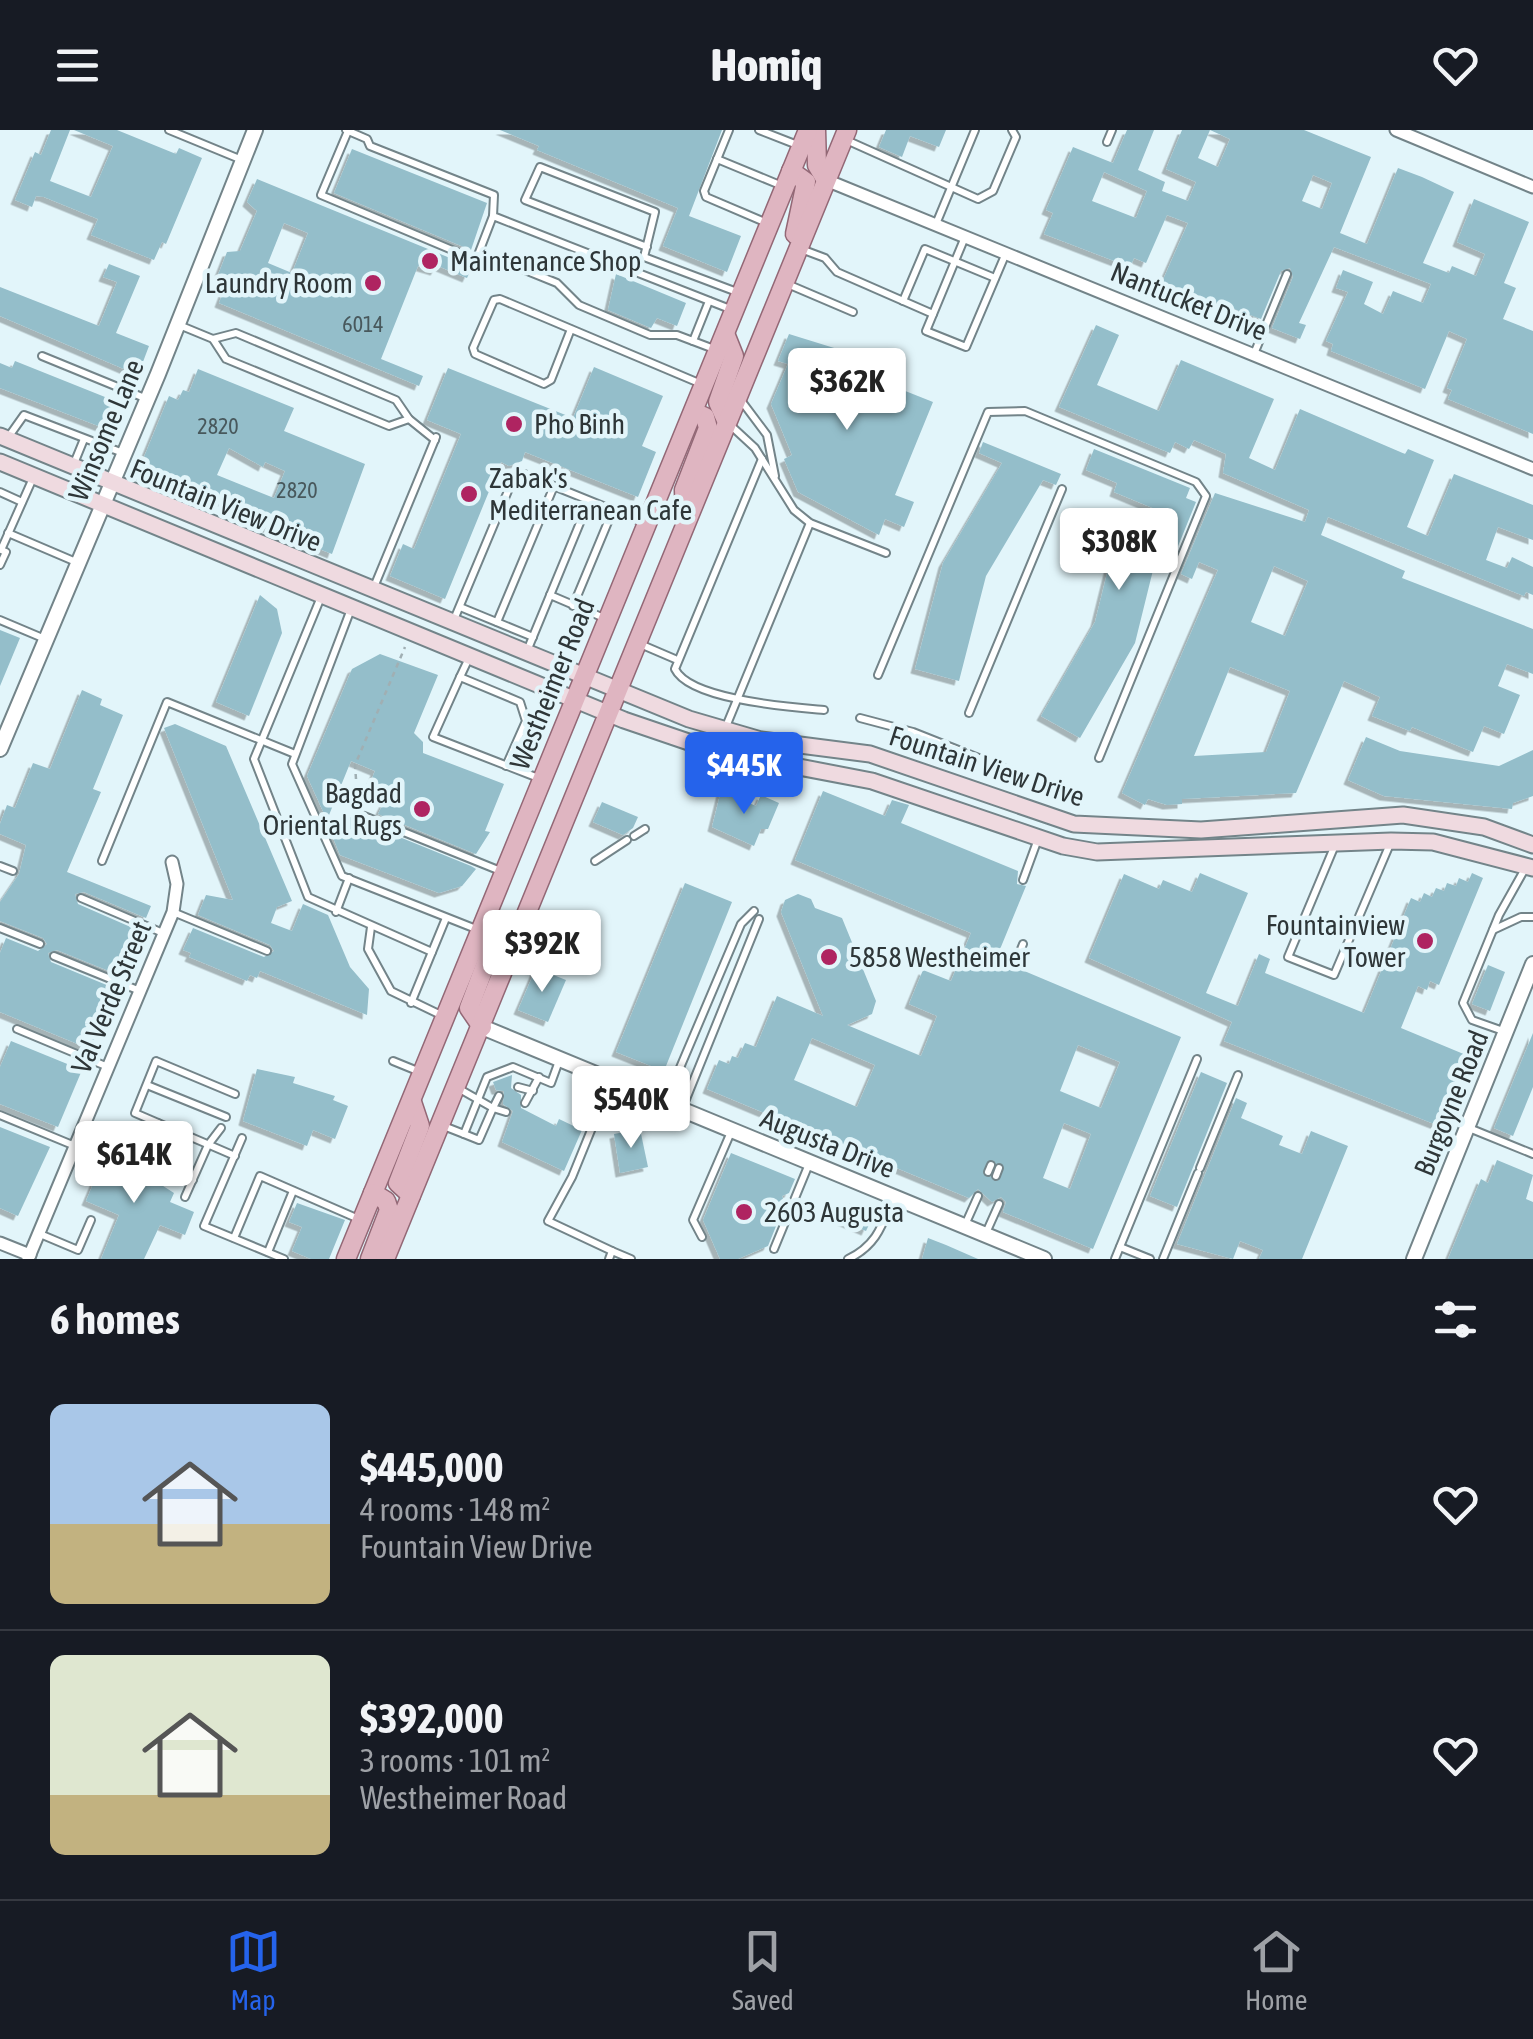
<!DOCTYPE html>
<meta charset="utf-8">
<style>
:root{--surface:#171b24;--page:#20242c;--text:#f1f3f6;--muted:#9ea1a6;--line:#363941;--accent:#2563eb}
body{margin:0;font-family:"Asap Condensed",sans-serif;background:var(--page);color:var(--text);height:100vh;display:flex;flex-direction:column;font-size:38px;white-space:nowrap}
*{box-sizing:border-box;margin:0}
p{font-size:32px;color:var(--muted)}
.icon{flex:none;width:55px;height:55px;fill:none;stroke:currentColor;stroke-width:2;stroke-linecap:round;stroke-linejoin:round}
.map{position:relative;height:1129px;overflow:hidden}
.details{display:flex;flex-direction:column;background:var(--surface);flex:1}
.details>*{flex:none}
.price{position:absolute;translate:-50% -85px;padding:0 22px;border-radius:10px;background:#fff;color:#222;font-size:32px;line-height:65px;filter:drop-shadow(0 2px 5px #0008)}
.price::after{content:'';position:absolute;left:50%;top:60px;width:30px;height:22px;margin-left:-15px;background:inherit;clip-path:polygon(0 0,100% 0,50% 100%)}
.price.selected{background:var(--accent);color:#fff}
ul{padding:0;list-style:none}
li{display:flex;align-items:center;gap:30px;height:250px;padding:0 50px}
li+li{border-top:2px solid var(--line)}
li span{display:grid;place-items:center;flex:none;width:280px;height:200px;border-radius:15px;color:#555}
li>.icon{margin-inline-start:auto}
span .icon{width:120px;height:120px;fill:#fffc;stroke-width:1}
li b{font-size:42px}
h2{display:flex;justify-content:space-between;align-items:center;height:120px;padding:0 50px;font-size:42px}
header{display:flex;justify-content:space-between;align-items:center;height:130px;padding:0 50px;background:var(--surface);font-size:45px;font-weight:800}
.tabs{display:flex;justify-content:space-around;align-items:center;height:140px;border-top:2px solid var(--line);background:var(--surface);font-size:28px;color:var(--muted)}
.tabs a{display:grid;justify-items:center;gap:5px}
.tabs .selected{color:var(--accent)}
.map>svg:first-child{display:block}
.building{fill:#94beca;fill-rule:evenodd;filter:url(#shadow)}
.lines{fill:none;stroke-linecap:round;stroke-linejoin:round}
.service-casing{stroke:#738489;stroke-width:10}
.minor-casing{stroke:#738489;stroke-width:15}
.tertiary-casing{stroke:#738489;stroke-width:18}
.secondary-casing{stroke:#738489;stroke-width:19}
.primary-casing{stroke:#936876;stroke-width:21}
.path{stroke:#a0afb3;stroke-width:2.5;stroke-dasharray:5 5;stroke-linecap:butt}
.service{stroke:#fff;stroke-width:6}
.minor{stroke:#fff;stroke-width:11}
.tertiary{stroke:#fff;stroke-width:14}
.secondary{stroke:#efdae0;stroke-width:15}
.primary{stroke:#dfb5c1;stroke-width:18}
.poi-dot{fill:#af2461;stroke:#e2f5fa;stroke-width:4}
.labels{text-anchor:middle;stroke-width:9;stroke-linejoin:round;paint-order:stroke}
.number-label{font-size:22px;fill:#48585c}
.poi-label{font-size:28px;fill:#2e3638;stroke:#e2f5fa;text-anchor:start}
.street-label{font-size:28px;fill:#2e3638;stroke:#e2f5fa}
</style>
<header><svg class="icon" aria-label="menu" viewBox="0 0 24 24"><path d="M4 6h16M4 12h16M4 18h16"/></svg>Homiq<svg class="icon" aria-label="heart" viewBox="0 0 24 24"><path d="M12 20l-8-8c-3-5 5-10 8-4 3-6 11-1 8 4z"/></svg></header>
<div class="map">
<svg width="1533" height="1129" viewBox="0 0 1533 1129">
<defs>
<filter id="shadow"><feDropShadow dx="-4.5" dy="4.5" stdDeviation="0" flood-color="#0004"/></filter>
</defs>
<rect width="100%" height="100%" fill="#e2f5fa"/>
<!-- building -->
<g class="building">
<polygon points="51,0 70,0 50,51 91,67 113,16 74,0 117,0 176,24 179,18 202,28 166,114 162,112 154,130 91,105 98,89 44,67 36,66 32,77 15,70 35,22 41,25"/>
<polygon points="500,0 722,0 689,86 741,106 727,142 663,116 678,78 537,20 539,16"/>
<polygon points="886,0 946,0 939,17 910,6 902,27 879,17"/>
<path d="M1127 0H1154L1138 40 1165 52 1162 61 1188 71 1196 52 1166 39 1182 0H1304L1371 27 1340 103 1367 114 1398 38 1422 47 1454 62 1423 133 1449 143 1452 136 1476 146 1485 124 1457 112 1474 69 1529 92 1504 153 1516 158 1503 189 1533 201V304L1448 269 1452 260 1447 258 1467 209 1449 201 1425 259 1331 221 1333 214 1326 211 1348 162 1336 158 1343 140 1373 152 1364 174 1383 184 1393 161 1423 173 1431 154 1334 117 1299 193 1306 195 1300 209 1272 198 1293 147 1290 138 1281 141 1261 189 1162 152 1188 93 1167 85 1146 133 1134 128 1130 137 1044 104 1053 83 1046 80 1073 17 1113 33ZM1210 0 1230 9 1218 37 1198 28ZM1104 42 1147 61 1136 88 1092 71ZM1313 45 1332 53 1322 79 1302 71Z"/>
<polygon points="352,19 487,73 471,120 334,63"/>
<path d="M257 49 472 137 467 148 438 136 435 141 418 136 381 229 423 246 419 256 219 173 228 149 218 145 227 122 240 121 257 81 247 72ZM284 93 308 103 292 143 268 133Z"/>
<polygon points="109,134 140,146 116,203 149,216 138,245 0,186 0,157 99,196 117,152 103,147"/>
<polygon points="616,144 686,173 677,196 657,188 651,198 608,180"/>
<path d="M1096 195 1119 205 1097 255 1159 281 1181 230 1274 269 1249 328 1275 340 1300 279 1405 324 1408 319 1434 330 1407 397 1428 406 1454 344 1533 375V410L1498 397 1486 430 1507 438 1512 427 1533 437V465L1526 462 1524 466 1328 387 1321 405 1405 441 1402 448 1533 499V544L1507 534 1498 556 1520 565 1504 604 1484 596 1473 622 1412 597 1410 601 1372 586 1380 567 1344 551 1296 663 1182 669V674L1167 675 1148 669 1145 675 1122 663 1218 440 1199 432 1192 449 1181 444 1215 363 1305 392 1309 380 1223 343 1226 324 1194 310 1189 319 1175 312 1170 323 1059 277ZM1274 436 1308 451 1285 506 1251 492ZM1230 537 1290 561 1266 622 1194 626Z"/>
<polygon points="789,204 860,226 855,241 933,272 895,365 914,372 904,397 885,389 879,405 798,362 784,329 792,325 771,274 788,234 778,231"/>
<polygon points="15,231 125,275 114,302 0,258 0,233 12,238"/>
<polygon points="594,237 663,266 642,316 656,322 638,367 525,322 522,331 509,336 501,332 445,469 390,446 403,414 414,419 461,304 427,290 448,238 573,288"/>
<path d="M198 239 294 278 284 301 365 334 332 424 253 392 256 385 218 370 216 377 137 344 169 266 178 270 183 260 189 262ZM229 318 263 337 265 332 285 341 274 368 217 345Z"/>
<polygon points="983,312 1061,344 1056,355 1043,350 986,446 959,551 915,539 943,433 1002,333 979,323"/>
<polygon points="1094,319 1190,358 1186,368 1196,372 1174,426 1158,420 1135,513 1080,608 1041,586 1095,492 1119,395 1170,407 1177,388 1114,362 1117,353 1086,340"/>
<polygon points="260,465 277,479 282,503 249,586 216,572"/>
<polygon points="0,500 20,508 0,556"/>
<polygon points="380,524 438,545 414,603 423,612 423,623 504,654 485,701 490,702 476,724 378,684 384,672 365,665 375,641 351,631 327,690 307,646 352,539"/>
<polygon points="82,560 102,569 100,575 123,585 93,659 101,662 67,742 151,776 146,788 84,762 75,764 78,774 142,802 138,813 128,809 114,843 57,820 48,823 51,832 109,856 93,893 100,896 90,919 0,882 0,823 6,808 38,821 47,814 43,808 0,791 0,772 19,744 26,715 0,704 0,694 7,675 15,678 33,633 50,639"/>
<polygon points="175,594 226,616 292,771 277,777 271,793 292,801 303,774 328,785 350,837 369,859 367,885 260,841 257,848 250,845 247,851 189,827 191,823 183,820 193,798 264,827 274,821 270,815 198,785 206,765 233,770 164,598"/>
<polygon points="1366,607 1400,621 1499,636 1533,620 1533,666 1513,673 1512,679 1384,666 1348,650"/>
<polygon points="721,661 756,676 761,665 779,673 768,699 761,699 754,716 712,697"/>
<path d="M823 661 885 686 892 670 909 675 901 693 1018 741 1017 754 1026 756 996 829 1181 907 1093 1119 1003 1082 1006 1072 1001 1067 992 1072 978 1059 969 1068 707 959 719 930 729 934 732 926 738 928 745 913 756 917 777 866 823 886 781 782 785 770 798 764 811 769 815 778 842 788 876 871 872 884 847 895 921 926 937 886 909 874 923 840 951 851 971 803 795 730ZM812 908 875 935 857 977 794 950ZM1078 915 1120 932 1101 978 1060 961ZM1064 993 1091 1004 1070 1059 1043 1048Z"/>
<polygon points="602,672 638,687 633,698 623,705 593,692"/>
<polygon points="345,685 471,736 476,739 462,756 439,763 340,725 327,693"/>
<polygon points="1200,743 1248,763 1206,863 1238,876 1259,824 1270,829 1265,843 1364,883 1411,768 1420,772 1424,763 1432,767 1436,758 1444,761 1447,753 1456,756 1459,748 1468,752 1472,743 1483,748 1439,855 1430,851 1427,860 1418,856 1401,898 1466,925 1442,983 1442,997 1224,911 1232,892 1089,828 1124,744 1159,759 1163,750 1192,762"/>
<polygon points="685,753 732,772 664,941 616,922"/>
<polygon points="1488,835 1505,842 1490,881 1472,874"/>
<polygon points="536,838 566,850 548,892 518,880"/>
<polygon points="1533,903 1533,957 1513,1006 1494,998"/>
<polygon points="11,911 82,940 58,997 0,974 0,937"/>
<polygon points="257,939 295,947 293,953 335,966 333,970 348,976 335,1009 313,1000 307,1016 243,991"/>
<polygon points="1201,942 1227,953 1177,1077 1150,1066"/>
<polygon points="512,945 511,958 521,965 521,978 556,996 559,989 582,1000 564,1041 502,1012 513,981 503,974 504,961 496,960 493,952"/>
<polygon points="1236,968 1247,973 1241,988 1283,1006 1279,1015 1302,1024 1311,1001 1348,1016 1302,1129 1259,1129 1263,1120 1240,1111 1233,1129 1177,1114"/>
<polygon points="0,997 50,1017 18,1086 0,1078"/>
<polygon points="640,999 648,1037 620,1043 614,1004"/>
<polygon points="120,1007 139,1015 128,1041 160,1054 174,1063 170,1072 194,1082 185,1105 160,1095 144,1129 101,1129 119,1085 86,1071 101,1035 108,1037"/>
<polygon points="731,1023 795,1049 789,1063 782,1066 785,1074 768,1116 738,1129 720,1129 703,1090"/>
<polygon points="1497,1030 1533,1045 1526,1069 1533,1072 1533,1129 1448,1129 1481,1049 1488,1053"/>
<polygon points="297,1073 345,1090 329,1129 311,1129 292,1121 302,1097 289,1092"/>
<polygon points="850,1073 874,1084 866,1101 842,1091"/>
<polygon points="928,1108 946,1115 978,1129 922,1129"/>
</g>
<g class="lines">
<!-- service casing -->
<g class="service-casing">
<g id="service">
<polyline points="169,0 242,30"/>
<polyline points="346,0 367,9 370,16 494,65 493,86 730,179"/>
<polyline points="729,0 704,61 706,67 767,93"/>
<polyline points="759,0 800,16"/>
<polyline points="348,1 321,65 476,130"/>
<polyline points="844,9 978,69 993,61 1016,7 1012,0"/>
<polyline points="1107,12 1112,0"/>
<polyline points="717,29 780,55"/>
<polyline points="493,86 476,130 505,132 557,153 579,175 650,205 677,205 714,219"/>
<polyline points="936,94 975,0"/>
<polyline points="965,107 926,201 966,217 1006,123"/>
<polyline points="647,117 525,70 540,37 655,82 644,127 737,162"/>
<polyline points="801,119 825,128 837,142 933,184"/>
<polyline points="785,153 853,182"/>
<polyline points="903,171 925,119 995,148"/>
<polyline points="179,195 213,209 226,229 389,296 409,289"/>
<polyline points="571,199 551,250 544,254 475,224 473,218 494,170 500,169 699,253"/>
<polyline points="213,209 236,203 396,270 409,289 435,310"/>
<polyline points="693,211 709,171"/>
<polyline points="1254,224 1287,144"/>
<polyline points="42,226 147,269"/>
<polyline points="740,269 767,305 775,346"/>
<polyline points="728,293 755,318 794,380 810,393 886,423"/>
<polyline points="7,309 24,285 123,323"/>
<path d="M762 329 675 539C690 570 791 577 824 580"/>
<polyline points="73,336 84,309"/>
<polyline points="0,362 22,372"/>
<polyline points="8,403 76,432"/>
<polyline points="0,435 6,422 1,420 33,348"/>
<polyline points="374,457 436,307"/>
<polyline points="550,465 604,488"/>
<polyline points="321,467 254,629 308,767 432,822"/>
<polyline points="573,476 613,380"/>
<polyline points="460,477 533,507"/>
<polyline points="351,479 292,634 342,746 476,799"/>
<polyline points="0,490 45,509"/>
<polyline points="453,492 513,349 524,344 645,393"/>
<polyline points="497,492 554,356"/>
<polyline points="640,514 675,529"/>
<polyline points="527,521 589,371"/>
<polyline points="469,528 460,547 520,572 526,591 506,636"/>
<polyline points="878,545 988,282 1025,281 1196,352 1206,366 1099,628"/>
<polyline points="460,547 433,607 541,649"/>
<polyline points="969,583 1062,359"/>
<polyline points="860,588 913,602 1057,659"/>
<polyline points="725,599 810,393"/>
<polyline points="357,660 359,684 503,742"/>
<polyline points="634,706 645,699"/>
<polyline points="1335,715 1288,827 1334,845 1390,714"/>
<polyline points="102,731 167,572 295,624"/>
<polyline points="595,731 627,710"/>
<polyline points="0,736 13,741"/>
<polyline points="1023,750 1038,709"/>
<polyline points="81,768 163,803"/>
<polyline points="173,782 267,821"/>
<polyline points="336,782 349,748"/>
<polyline points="371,797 368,819 391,861 443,886"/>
<polyline points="0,798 40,814"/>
<polyline points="1493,800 1521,787 1533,787"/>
<polyline points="54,826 140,861"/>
<polyline points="1016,832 1023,814"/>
<polyline points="411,873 446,788"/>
<polyline points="17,899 108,937"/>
<polyline points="1506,902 1472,890 1463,873 1499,785 1526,737"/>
<polyline points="393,931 420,942"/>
<polyline points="611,951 572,1047 548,1091 612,1121"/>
<polyline points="147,955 226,987"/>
<polyline points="456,957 493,978 479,1010 464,1004"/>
<polyline points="518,957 533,961"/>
<polyline points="499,966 493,978 506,982"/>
<polyline points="525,973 539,947"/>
<polyline points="665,973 741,794 754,781"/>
<polyline points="682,979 759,789"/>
<polyline points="0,985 75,1016"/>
<polyline points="158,993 143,1028 193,1050"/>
<polyline points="441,995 464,1004 487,947 513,937 551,953 559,931"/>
<polyline points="1469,998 1533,1024"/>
<polyline points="242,1008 204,1096 284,1129"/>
<polyline points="235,1026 135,983 156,931 235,964"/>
<polyline points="1200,1038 1238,945"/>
<polyline points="988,1042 991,1035"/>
<polyline points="996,1046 999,1038"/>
<polyline points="185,1067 208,1015 221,998"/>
<polyline points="965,1095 978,1066"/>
<polyline points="986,1103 999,1074"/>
<polyline points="40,1104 78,1120 91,1090"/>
<polyline points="702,1107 693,1090 731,1002"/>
<polyline points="234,1108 260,1046 361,1090"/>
<polyline points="1120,1117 1150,1129"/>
<polyline points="774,1119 809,1034"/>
<polyline points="268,1122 293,1061"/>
<polyline points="609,1129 612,1121 631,1129"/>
<path d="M848 1129C876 1116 882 1096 893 1069"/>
<polyline points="1115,1129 1197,929"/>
<polyline points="1163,1129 1198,1043"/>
</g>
</g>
<!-- minor casing -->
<g class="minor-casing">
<g id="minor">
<polyline points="1396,0 1533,57"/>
<polyline points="826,50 1533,339"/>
<polyline points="0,1113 30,1125"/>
<polyline points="28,1129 173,782 177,754 172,732"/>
</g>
</g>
<!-- tertiary casing -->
<g class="tertiary-casing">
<g id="tertiary">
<polyline points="0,619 158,244 255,0"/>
<polyline points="482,897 1044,1129"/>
<polyline points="1414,1129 1533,834"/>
</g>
</g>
<!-- secondary casing -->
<g class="secondary-casing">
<g id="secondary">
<polyline points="0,306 689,589 761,610 870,624 1074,694 1201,700 1403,685 1484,697 1533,715"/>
<polyline points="0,332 624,590 715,621 872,651 1063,716 1097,722 1391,711 1433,712 1533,738"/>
</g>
</g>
<!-- primary casing -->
<g class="primary-casing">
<g id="primary">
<polyline points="816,0 817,35 826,50"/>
<polyline points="791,41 806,52 795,104"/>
<polyline points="726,206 734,226 718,272 727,292"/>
<polyline points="685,388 684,360 708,298 705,287 694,282"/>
<polyline points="482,897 469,878 492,817 482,801"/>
<polyline points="411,1065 398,1053 420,996 412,972"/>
<polyline points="346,1129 808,0"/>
<polyline points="370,1129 389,1080 386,1071 373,1063"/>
<polyline points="385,1129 847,0"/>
</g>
</g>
<!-- path -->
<polyline class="path" points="356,649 355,635 405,517"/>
<!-- service -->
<use href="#service" class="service"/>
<!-- minor -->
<use href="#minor" class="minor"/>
<!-- tertiary -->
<use href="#tertiary" class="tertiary"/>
<!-- secondary -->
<use href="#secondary" class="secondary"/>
<!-- primary -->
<use href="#primary" class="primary"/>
</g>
<!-- markers -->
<g class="poi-dot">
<circle cx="430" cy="131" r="10"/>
<circle cx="373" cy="153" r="10"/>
<circle cx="514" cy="294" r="10"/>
<circle cx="469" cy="364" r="10"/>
<circle cx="422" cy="679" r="10"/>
<circle cx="1425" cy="811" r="10"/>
<circle cx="829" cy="827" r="10"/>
<circle cx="744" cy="1082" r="10"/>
</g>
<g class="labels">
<!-- number labels -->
<g class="number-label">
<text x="363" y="202">6014</text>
<text x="218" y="304">2820</text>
<text x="297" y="368">2820</text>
</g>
<!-- poi labels -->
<g class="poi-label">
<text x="450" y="141">Maintenance Shop</text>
<text x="353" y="163" text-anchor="end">Laundry Room</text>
<text x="534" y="304">Pho Binh</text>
<text x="489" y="358">Zabak's<tspan x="489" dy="32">Mediterranean Cafe</tspan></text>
<text x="402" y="673" text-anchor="end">Bagdad<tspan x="402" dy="32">Oriental Rugs</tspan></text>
<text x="1405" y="805" text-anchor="end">Fountainview<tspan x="1405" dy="32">Tower</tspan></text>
<text x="849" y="837">5858 Westheimer</text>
<text x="764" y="1092">2603 Augusta</text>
</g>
<!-- street labels -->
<g class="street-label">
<text transform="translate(1189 171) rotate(22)" y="10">Nantucket Drive</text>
<text transform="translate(106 300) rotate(-67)" y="10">Winsome Lane</text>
<text transform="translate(226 375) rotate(22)" y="10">Fountain View Drive</text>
<text transform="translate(552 554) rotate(-68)" y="10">Westheimer Road</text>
<text transform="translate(987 636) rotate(18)" y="10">Fountain View Drive</text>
<text transform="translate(111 867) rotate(-67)" y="10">Val Verde Street</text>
<text transform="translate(1451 973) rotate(-68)" y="10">Burgoyne Road</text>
<text transform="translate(828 1013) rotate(22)" y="10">Augusta Drive</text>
</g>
</g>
</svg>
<b class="price" style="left:847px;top:303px">$362K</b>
<b class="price" style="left:1119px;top:463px">$308K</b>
<b class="price selected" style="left:744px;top:687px">$445K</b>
<b class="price" style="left:542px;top:865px">$392K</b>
<b class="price" style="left:631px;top:1021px">$540K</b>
<b class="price" style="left:134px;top:1076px">$614K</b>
</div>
<section class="details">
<h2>6 homes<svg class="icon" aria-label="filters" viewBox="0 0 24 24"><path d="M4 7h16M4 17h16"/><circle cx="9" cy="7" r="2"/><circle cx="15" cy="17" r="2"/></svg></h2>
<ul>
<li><span style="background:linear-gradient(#a9c7e8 60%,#c2b280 0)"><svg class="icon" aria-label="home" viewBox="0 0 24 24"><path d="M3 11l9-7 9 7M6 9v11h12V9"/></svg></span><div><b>$445,000</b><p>4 rooms · 148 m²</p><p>Fountain View Drive</p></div><svg class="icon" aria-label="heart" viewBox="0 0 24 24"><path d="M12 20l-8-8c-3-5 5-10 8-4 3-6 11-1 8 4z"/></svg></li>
<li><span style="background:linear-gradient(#dfe7d0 70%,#c2b280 0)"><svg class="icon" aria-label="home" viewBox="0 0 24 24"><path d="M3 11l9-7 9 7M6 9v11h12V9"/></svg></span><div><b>$392,000</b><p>3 rooms · 101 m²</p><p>Westheimer Road</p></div><svg class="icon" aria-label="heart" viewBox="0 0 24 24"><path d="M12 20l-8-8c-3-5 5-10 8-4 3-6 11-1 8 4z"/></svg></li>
</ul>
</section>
<nav class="tabs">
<a class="selected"><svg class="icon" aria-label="map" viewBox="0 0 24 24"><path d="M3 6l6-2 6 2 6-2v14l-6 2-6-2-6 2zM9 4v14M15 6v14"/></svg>Map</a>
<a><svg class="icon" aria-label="saved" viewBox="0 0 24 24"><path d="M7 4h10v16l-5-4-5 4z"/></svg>Saved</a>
<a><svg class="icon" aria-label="home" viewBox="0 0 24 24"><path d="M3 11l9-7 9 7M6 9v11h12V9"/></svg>Home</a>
</nav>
